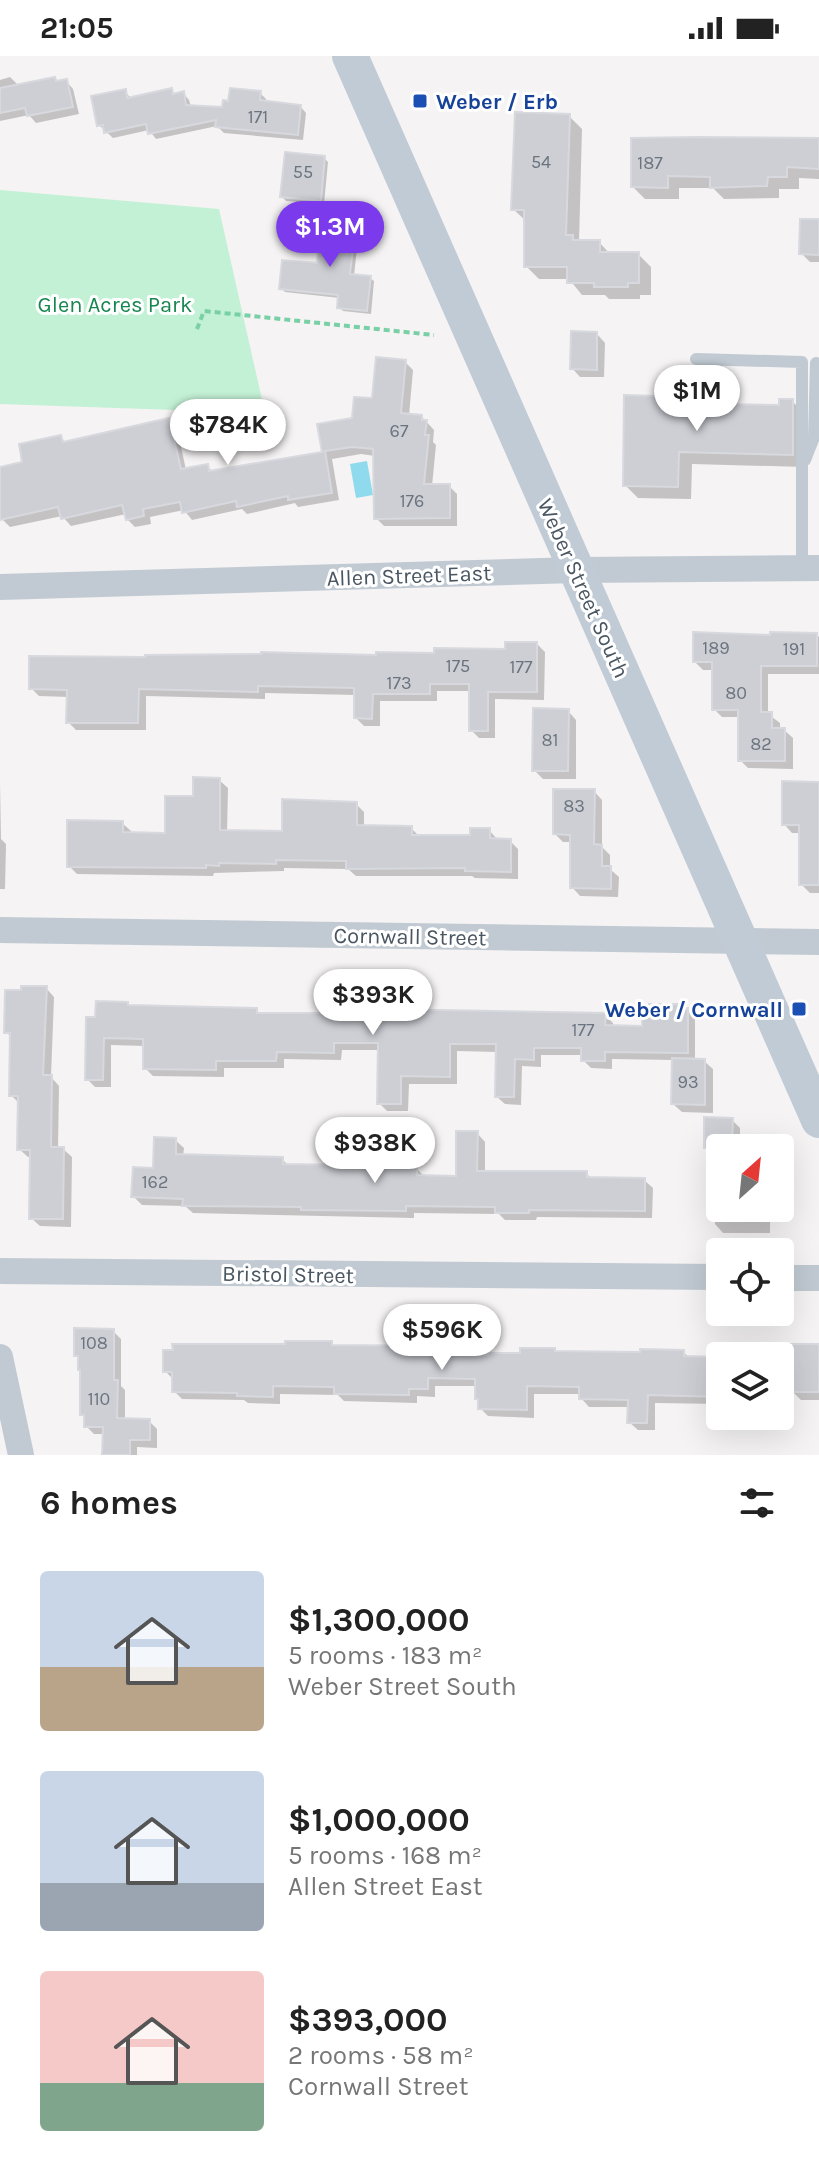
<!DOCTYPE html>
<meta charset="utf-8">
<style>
:root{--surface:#fff;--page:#f2f2f2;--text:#222;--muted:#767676;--accent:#7c3aed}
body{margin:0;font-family:Karla,sans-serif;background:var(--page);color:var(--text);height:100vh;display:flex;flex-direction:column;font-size:30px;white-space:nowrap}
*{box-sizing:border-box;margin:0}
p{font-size:26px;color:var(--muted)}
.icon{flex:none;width:44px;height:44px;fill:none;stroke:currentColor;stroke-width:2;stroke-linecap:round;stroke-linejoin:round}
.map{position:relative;height:1399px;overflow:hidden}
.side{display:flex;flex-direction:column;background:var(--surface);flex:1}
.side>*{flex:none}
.needle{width:52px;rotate:27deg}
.fabs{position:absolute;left:706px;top:1078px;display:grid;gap:16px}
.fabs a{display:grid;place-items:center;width:88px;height:88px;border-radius:8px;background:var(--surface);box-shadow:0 8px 32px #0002;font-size:40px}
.price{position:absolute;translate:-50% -68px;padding:0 18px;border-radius:28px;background:#fff;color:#222;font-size:26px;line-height:52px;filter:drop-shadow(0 2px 4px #0008)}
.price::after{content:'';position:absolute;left:50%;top:48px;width:24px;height:18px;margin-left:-12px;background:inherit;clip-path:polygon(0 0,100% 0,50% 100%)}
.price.selected{background:var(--accent);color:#fff}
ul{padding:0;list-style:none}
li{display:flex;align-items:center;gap:24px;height:200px;padding:0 40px}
li span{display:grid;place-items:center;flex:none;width:224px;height:160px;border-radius:8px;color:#555}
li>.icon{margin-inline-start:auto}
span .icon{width:96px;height:96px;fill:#fffc;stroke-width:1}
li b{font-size:34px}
h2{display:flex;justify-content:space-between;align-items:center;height:96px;padding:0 40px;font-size:34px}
.status{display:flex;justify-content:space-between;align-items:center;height:56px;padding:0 40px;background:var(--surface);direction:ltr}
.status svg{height:22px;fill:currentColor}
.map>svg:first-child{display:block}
.green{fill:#c3f1d5}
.water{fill:#90daee}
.shadow{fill:#0003}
.building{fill:#cdcfd5;stroke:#d7d9de;stroke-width:2}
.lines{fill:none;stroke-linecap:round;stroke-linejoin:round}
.path{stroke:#7ad0a6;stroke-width:4;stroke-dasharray:6 4;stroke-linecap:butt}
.service{stroke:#c1cad2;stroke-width:12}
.minor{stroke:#c1cad2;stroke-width:26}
.secondary{stroke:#c1cbd6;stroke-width:36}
.transit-dot{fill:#1a4fb4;stroke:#fff;stroke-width:3}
.labels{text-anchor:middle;stroke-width:6;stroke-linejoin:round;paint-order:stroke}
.number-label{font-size:18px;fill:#6b747e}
.transit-label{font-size:22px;font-weight:bold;fill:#164399;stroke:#fff;text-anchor:start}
.park-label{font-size:22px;fill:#17864f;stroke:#fff}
.street-label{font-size:22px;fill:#4a5661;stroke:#fff}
</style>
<div class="status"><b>21:05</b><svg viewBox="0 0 49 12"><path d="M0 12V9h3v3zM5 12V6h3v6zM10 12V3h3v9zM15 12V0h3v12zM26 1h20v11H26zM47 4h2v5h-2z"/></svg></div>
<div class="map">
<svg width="819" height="1399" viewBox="0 0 819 1399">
<rect width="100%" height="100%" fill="#f5f3f3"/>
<!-- green -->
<polygon class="green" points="0,134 219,153 265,357 0,348"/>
<!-- water -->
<polygon class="water" points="367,405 373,439 356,442 350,408"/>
<!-- shadow -->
<g class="shadow">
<polygon points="10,21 19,30 54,23 58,27 66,25 73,33 79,58 36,67 29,59 0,65 0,24"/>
<polygon points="172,35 176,39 183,37 189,44 191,51 224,53 260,37 266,43 266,47 300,50 306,57 303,84 224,77 217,70 156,83 149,74 113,82 99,69 125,36 132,43"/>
<polygon points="569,60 582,73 579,186 599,186 610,198 638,198 651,211 651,239 640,239 640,243 609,243 605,239 582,239 569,223 539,223 526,210 526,165 513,153"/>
<polygon points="819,83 819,123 799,122 799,133 779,133 779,142 724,143 713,132 679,132 679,143 645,143 633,131 633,84"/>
<polygon points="324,102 328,106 324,148 286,145 282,141"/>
<polygon points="819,166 819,206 810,206 801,197"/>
<polygon points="355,169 359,172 354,220 370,222 374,225 371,258 343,255 339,251 340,242 285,236 281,232 319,209"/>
<polygon points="597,278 605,287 604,321 580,321 572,312"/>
<polygon points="405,306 413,314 409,360 422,361 434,374 433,386 436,389 432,430 449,430 457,438 457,470 384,470 376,462 375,400 361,398 332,403 339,444 298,451 295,447 247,458 242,453 192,464 184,454 150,461 151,468 135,471 127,463 126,458 71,470 62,460 10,471 2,463 0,413 25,407 61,381 66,387 169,364 177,372 186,414 207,410 213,416 324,397 319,370 354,364"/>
<polygon points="725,344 732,350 781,351 792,345 805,358 805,411 692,408 691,443 638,442 625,429"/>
<polygon points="817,579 819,581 819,618 768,618 768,658 780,667 780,674 784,674 793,682 793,713 748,712 740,704 740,661 722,661 714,653 714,614 703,614 695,606 730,581"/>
<polygon points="537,588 545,596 544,644 495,643 495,682 479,682 471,674 471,635 437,635 437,645 380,645 380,670 364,670 356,662 356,639 265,637 265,643 146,640 146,674 76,674 68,666 69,641 39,640 31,632 378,601 507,595"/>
<polygon points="568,655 576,664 576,723 543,723 534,714"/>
<polygon points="219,724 228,732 227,776 284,777 356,748 364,756 364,771 411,772 420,781 472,782 489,774 497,783 510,785 518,793 518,823 475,822 472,820 356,820 348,813 284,812 284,815 214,817 213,820 77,818 69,810 122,767 131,775 131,779 167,779 195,742"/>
<polygon points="0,726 1,783 6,788 5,833 0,833"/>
<polygon points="819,728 819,837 810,837 801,828 801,777 792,777 784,768"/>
<polygon points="594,735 602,744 602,791 610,799 610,813 619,821 618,841 580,840 572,831 572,786 563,786 555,778"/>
<polygon points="46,932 54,941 51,1021 59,1030 58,1093 63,1093 72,1101 71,1171 40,1170 31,1162 32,1101 28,1101 19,1093 20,1048 11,1039 12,982 6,976"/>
<polygon points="127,948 131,951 256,954 261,959 605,959 613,967 613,971 644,972 684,950 695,962 695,1005 704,1005 713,1013 713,1057 682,1056 673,1048 674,1004 612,1003 612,1013 591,1012 583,1004 583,999 541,999 541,1011 522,1010 521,1049 505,1048 497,1041 498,996 457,995 457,1028 409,1028 408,1055 387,1055 379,1047 380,994 342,994 341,1004 284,1003 284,1012 224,1012 224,1021 153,1020 145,1012 145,990 111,989 111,1031 95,1031 87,1023 97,963"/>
<polygon points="706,1063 732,1064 740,1072 740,1088 744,1092 720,1092 720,1152 770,1152 770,1177 723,1177 715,1168 715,1117 706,1107"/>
<polygon points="477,1077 485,1086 485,1117 586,1117 592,1123 644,1124 653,1132 652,1162 537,1161 536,1164 505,1164 499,1158 414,1157 414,1162 193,1157 185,1150 142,1149 133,1140 175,1084 184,1092 183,1100 282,1103 289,1110 416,1112 424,1120 458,1122"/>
<polygon points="113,1275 121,1283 121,1330 125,1334 125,1364 149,1365 157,1373 157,1392 137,1391 137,1399 104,1399 105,1378 94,1378 86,1370 86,1362 82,1358 80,1303 76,1299"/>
<polygon points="331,1287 334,1291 451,1292 459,1300 522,1299 554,1294 557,1297 683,1296 690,1302 720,1303 720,1348 655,1347 655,1374 638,1374 629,1366 630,1351 589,1351 581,1342 581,1338 534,1338 534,1362 488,1360 480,1352 477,1330 435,1330 435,1341 417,1340 417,1347 344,1345 338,1339 280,1338 280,1348 248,1347 244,1344 182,1343 174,1335 174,1324 165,1315"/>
<polygon points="778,1290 819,1290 819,1344 801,1344 792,1335 793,1317 786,1317 780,1311"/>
</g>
<!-- building -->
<g class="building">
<polygon points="55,21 56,25 67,23 73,51 27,60 25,52 0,57 0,32"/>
<polygon points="172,32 173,38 184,35 186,49 222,51 223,44 228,45 230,32 261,35 260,44 301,49 298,79 215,71 216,64 148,78 146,68 104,77 103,69 97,70 91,40 126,33 127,42"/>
<polygon points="515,56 570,58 566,179 573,179 573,184 600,184 600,196 639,196 639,227 628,227 628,231 594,231 594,227 567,227 567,211 524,211 524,154 511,154"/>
<polygon points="696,81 819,82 819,113 787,111 787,121 768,121 767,130 710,132 710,121 668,120 668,132 631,131 631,82"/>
<polygon points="285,96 325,100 321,145 280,141"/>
<polygon points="321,163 356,167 350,218 371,220 367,255 337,252 338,239 279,233 282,204 317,207"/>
<polygon points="800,163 819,163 819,199 799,198"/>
<polygon points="571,275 597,276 597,314 570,313"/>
<polygon points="376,301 406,304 401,357 422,359 422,364 427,364 425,379 429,379 424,428 450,428 450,462 374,463 373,393 352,391 325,395 332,437 288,444 288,440 237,451 236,445 182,457 180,446 143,453 144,460 126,464 122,449 61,463 58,451 0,464 0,411 22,406 19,388 61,379 63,386 169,362 181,413 208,408 209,415 322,396 317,368 352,362 354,341 372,342"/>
<polygon points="624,339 726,342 726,348 779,349 779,343 793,343 793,399 679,396 678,431 623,430"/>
<polygon points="693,576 770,579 770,576 817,577 817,610 761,610 761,656 772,656 772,672 785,672 785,705 738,705 738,654 712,654 712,606 693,606"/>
<polygon points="505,586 537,586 537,636 488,636 488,675 469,675 469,628 430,628 430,638 373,638 372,663 354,662 354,632 258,630 258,636 139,633 138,667 66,667 67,634 29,633 29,600 145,601 145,599 261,598 261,596 376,599 376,596 434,597 434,592 505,593"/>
<polygon points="533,652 569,653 568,715 532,715"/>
<polygon points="193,721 220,722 220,774 282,775 282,743 357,746 357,769 412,770 412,779 470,779 470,772 490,772 490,782 511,783 511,816 465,815 465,812 346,813 346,805 276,804 276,808 219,807 219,810 206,809 206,812 67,811 67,764 123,765 123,776 165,777 165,740 193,740"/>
<polygon points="782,725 819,726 819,829 799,829 799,769 782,769"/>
<polygon points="553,733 595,733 594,788 602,789 602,810 611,810 611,833 570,832 570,779 553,778"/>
<polygon points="21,930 47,930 43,1019 52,1019 51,1091 64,1091 63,1163 29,1163 30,1094 17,1094 18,1040 9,1040 10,977 4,977 5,934 21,934"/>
<polygon points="96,945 128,946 128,949 257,952 257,957 326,957 326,952 606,957 605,969 642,970 642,952 649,952 649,948 685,948 684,952 688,952 688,997 605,996 605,1005 581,1005 581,992 534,992 534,1004 515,1003 514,1041 495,1041 496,988 450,988 450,1021 401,1020 401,1048 377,1048 378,987 334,987 334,997 277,996 276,1005 216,1005 216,1014 143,1013 143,983 104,982 103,1024 85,1024 86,961 95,961"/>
<polygon points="672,1002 705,1003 705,1049 671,1048"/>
<polygon points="704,1061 733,1062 732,1092 704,1092"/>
<polygon points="456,1075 478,1075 477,1115 587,1115 587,1121 645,1122 645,1155 529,1154 529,1157 495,1157 495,1151 406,1150 406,1155 301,1154 301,1151 182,1150 183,1143 131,1141 133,1111 153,1112 154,1081 176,1082 176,1098 283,1101 283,1108 417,1110 417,1119 456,1120"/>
<polygon points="74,1272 114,1273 114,1324 118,1324 117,1362 150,1363 150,1384 130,1384 130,1399 102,1399 103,1371 84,1371 84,1359 80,1359 80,1314 78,1314 78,1300 74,1300"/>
<polygon points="285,1285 332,1285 332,1289 451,1290 451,1298 488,1299 488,1297 520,1297 520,1292 555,1292 555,1295 640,1296 640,1293 684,1294 684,1300 720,1301 720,1341 648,1339 647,1367 627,1367 628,1344 579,1343 579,1331 527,1330 527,1354 478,1353 478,1343 475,1343 475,1323 428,1322 428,1333 409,1333 409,1339 334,1338 334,1331 273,1330 273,1341 237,1340 237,1337 172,1336 172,1316 163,1316 163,1294 173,1294 172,1288 285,1288"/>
<polygon points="780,1288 819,1288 819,1336 790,1336 791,1309 780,1309"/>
</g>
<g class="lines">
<!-- path -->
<polyline class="path" points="197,273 204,255 434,279"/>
<!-- service -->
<g class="service">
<polyline points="696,303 802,306 802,512"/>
<polyline points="805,404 814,381 816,307"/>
</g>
<!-- minor -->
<g class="minor">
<polyline points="0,531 576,514 819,512"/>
<polyline points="0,874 819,886"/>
<polyline points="0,1215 720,1221"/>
<polyline points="780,1222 819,1222"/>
<polyline points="0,1301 21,1399"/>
</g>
<!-- secondary -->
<polyline class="secondary" points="350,0 819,1064"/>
</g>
<!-- markers -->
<g class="transit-dot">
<rect x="412" y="37" width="16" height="16" rx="4"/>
<rect x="791" y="945" width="16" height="16" rx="4"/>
</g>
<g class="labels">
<!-- number labels -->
<g class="number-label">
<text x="258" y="67">171</text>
<text x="541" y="112">54</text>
<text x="650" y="113">187</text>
<text x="303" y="122">55</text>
<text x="399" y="381">67</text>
<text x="412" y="451">176</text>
<text x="716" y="598">189</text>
<text x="794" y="599">191</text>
<text x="458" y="616">175</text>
<text x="521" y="617">177</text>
<text x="399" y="633">173</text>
<text x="736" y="643">80</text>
<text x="550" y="690">81</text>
<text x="761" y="694">82</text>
<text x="574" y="756">83</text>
<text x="583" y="980">177</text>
<text x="688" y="1032">93</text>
<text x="155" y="1132">162</text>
<text x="94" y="1293">108</text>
<text x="99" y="1349">110</text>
</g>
<!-- transit labels -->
<g class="transit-label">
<text x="436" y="53">Weber / Erb</text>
<text x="783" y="961" text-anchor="end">Weber / Cornwall</text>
</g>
<!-- park labels -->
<g class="park-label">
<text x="115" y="256">Glen Acres Park</text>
</g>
<!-- street labels -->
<g class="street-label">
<text transform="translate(409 519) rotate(-2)" y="8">Allen Street East</text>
<text transform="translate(584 532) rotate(66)" y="8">Weber Street South</text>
<text transform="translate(410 880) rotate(1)" y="8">Cornwall Street</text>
<text transform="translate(288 1218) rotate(1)" y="8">Bristol Street</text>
</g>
</g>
</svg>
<div class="fabs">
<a><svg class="needle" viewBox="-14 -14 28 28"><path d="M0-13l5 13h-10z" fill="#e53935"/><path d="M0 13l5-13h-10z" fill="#767676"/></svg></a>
<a><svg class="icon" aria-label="locate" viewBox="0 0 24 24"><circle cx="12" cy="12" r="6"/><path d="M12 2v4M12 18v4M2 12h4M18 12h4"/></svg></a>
<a><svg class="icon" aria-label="layers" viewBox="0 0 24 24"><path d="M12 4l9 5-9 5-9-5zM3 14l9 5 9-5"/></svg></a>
</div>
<b class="price selected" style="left:330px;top:213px">$1.3M</b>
<b class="price" style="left:697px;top:377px">$1M</b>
<b class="price" style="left:228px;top:411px">$784K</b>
<b class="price" style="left:373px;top:981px">$393K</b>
<b class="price" style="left:375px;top:1129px">$938K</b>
<b class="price" style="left:442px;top:1316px">$596K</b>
</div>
<section class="side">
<h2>6 homes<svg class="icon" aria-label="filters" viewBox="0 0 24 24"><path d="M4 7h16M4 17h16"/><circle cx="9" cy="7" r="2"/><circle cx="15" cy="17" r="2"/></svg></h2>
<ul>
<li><span style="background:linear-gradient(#c9d6e8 60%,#b9a48a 0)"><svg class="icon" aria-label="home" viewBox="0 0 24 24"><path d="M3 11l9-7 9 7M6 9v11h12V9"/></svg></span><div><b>$1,300,000</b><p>5 rooms · 183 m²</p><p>Weber Street South</p></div></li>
<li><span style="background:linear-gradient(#c9d6e8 70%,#9aa5b1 0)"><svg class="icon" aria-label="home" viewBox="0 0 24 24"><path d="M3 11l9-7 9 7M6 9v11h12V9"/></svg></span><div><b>$1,000,000</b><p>5 rooms · 168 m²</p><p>Allen Street East</p></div></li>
<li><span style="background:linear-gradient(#f6c9c9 70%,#7fa58c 0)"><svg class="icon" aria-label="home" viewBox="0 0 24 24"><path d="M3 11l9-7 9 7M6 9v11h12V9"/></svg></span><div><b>$393,000</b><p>2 rooms · 58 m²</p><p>Cornwall Street</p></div></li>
</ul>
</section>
